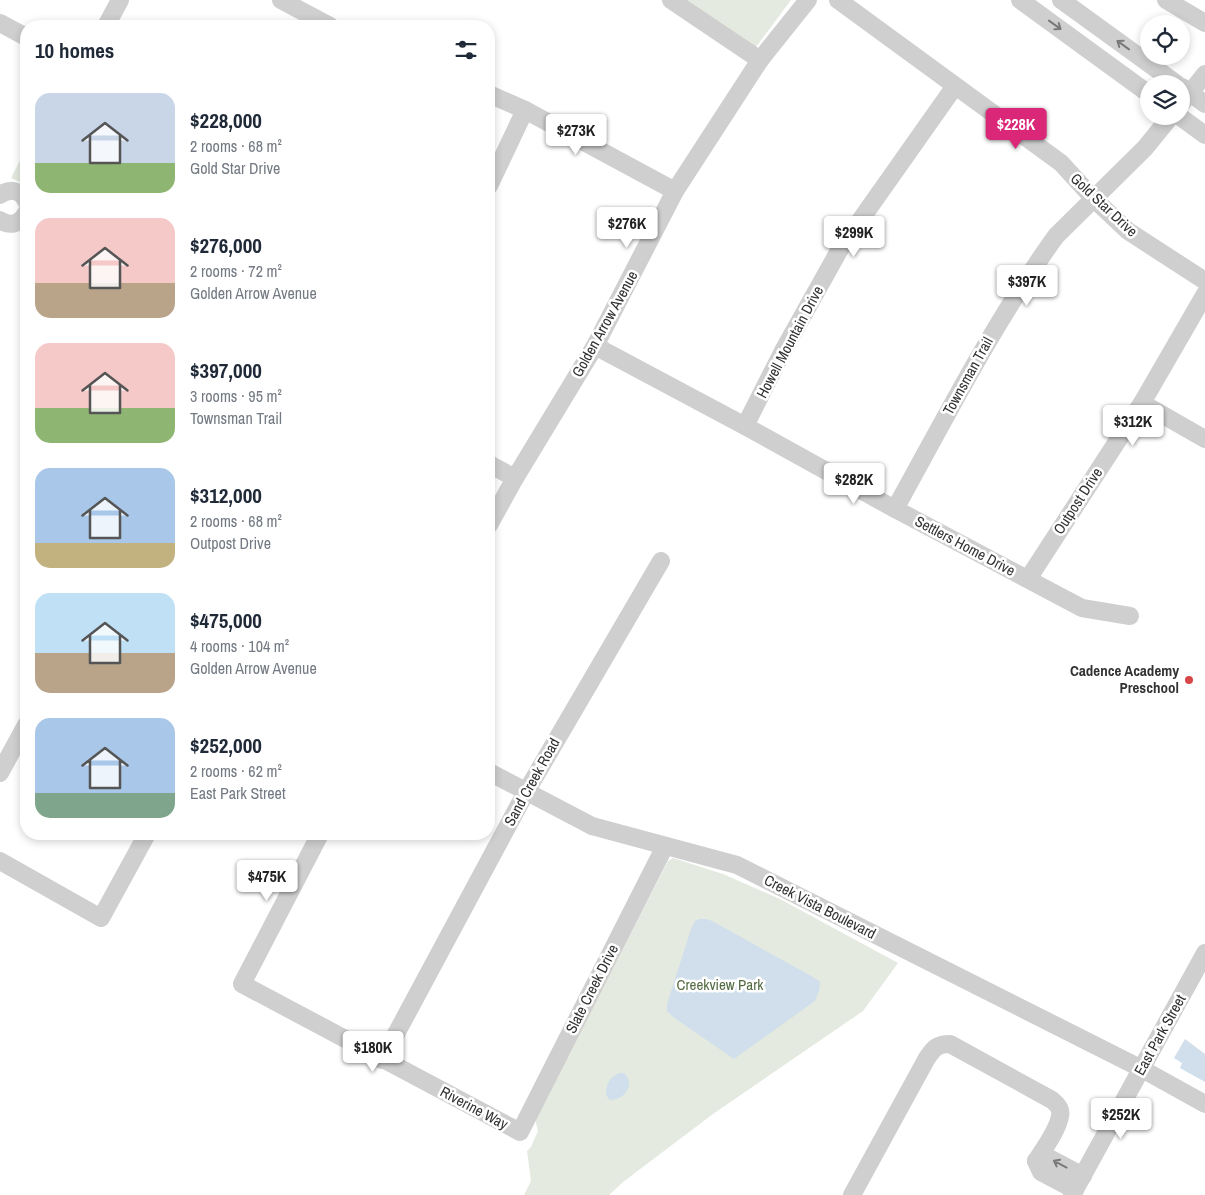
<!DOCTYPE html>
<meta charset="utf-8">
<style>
:root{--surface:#fff;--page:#f2f2f3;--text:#1f2937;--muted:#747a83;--accent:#db2777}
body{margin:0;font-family:"Archivo Narrow",sans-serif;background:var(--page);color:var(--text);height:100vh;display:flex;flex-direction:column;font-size:19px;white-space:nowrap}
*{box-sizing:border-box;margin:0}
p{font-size:16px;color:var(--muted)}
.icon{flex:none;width:28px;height:28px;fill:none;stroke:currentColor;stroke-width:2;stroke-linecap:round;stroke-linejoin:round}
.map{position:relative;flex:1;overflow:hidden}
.details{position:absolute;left:20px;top:20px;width:475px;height:820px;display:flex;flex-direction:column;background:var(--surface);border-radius:20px;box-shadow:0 2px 8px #0003}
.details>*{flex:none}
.tools{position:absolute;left:1140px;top:15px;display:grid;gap:10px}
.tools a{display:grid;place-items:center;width:50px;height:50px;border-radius:50%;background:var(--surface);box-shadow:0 2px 8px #0003;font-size:25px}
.price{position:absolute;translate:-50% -42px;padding:0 11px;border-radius:5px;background:#fff;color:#222;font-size:16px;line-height:32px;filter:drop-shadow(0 1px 2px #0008)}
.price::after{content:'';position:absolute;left:50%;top:30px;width:15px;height:11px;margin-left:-8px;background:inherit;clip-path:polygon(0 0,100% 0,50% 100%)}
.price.current{background:var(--accent);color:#fff}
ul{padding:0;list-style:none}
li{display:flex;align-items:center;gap:15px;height:125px;padding:0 15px}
li span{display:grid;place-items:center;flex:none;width:140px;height:100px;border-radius:15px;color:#555}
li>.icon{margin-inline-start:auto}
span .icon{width:60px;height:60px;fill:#fffc;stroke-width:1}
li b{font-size:21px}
h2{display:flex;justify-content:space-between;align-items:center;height:60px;padding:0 15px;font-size:21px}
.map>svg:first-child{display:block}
.green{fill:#e4eadf}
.water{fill:#d0dfeb}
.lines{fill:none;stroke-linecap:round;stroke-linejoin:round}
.minor{stroke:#cfcfcf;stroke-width:18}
.oneway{stroke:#797979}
.poi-dot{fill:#d74648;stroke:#fff;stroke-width:2}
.labels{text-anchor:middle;stroke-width:5;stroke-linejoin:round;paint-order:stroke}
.street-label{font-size:15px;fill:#323232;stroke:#fff}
.poi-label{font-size:15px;font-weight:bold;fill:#323232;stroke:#fff;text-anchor:end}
.park-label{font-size:15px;fill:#536b42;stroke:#fff}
</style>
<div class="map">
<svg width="1205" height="1195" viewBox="0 0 1205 1195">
<rect width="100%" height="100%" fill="#fff"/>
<!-- green -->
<g class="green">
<polygon points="687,0 791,0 756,47"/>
<polygon points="26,149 26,185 11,178"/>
<polygon points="673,858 723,874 780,899 898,963 863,1011 713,1114 623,1182 609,1195 524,1195 531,1181 527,1151 531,1147 538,1131 535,1119 668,861"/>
</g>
<!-- water -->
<g class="water">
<polygon points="699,919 706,919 712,921 813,977 820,982 819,991 815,1001 734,1059 673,1017 667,1011 667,1004 691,929 695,921"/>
<polygon points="1185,1039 1205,1054 1205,1082 1180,1068 1182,1063 1174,1058"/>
<path d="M619 1073H624C636 1084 625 1100 610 1100L606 1095C606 1084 609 1078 619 1073Z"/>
</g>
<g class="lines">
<!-- minor -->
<g class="minor">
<polyline points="281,0 330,26"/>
<polyline points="671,0 760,60"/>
<polyline points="838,0 1061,163 1094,199 1128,231 1205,281"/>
<polyline points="1020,0 1149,94"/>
<polyline points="1061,0 1177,84"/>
<polyline points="1166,0 1205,23"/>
<polyline points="0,23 26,37"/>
<polyline points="106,26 120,0"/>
<polyline points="1182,87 1205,104"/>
<polyline points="489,94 525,110 675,191"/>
<polyline points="1181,104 1205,74"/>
<polyline points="1179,116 1205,135"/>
<polyline points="489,186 525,110"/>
<path d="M0 195C10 188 21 190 26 201"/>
<path d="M0 220C10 227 20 224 26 213"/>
<polyline points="595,346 745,426 895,509 1082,608 1130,616"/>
<polyline points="1142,403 1205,439"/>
<polyline points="745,426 783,351 840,249 955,86"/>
<polyline points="489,464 515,478"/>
<path d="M895 509C946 417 994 322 1056 236L1145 148 1171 116"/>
<polyline points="489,525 515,478 595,346 675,191 760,60 808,0"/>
<polyline points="1028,579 1142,403 1205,294"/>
<polyline points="489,772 592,826 737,865 1142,1069 1205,1104"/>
<polyline points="0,773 26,725"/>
<polyline points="320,834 242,984 520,1132 665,846"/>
<polyline points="0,861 101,918 147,834"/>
<polyline points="382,1060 526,792 661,561"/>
<polyline points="1036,1161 1049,1158 1083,1176"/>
<polyline points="1036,1161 1041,1172 1075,1190"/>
<path d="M852 1195 927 1058C934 1048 937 1044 950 1044L1052 1100C1057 1104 1062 1109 1060 1116 1058 1130 1043 1150 1036 1161"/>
<polyline points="1072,1195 1205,953"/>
</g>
</g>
<!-- one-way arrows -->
<defs><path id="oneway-shaft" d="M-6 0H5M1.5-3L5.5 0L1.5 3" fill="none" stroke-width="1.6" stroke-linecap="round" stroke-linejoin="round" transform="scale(1.25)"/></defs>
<g class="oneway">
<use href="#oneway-shaft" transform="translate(1055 25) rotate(36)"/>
<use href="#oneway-shaft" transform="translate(1123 45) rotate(-144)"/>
<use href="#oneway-shaft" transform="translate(1060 1164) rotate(-152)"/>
</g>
<!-- markers -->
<circle class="poi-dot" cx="1189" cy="680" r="5"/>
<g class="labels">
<!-- street labels -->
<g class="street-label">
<text transform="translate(1104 205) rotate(43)" y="5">Gold Star Drive</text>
<text transform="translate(605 324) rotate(-61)" y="5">Golden Arrow Avenue</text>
<text transform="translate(790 342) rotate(-62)" y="5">Howell Mountain Drive</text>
<text transform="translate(968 376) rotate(-61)" y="5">Townsman Trail</text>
<text transform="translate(1078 501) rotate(-57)" y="5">Outpost Drive</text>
<text transform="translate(965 546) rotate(28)" y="5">Settlers Home Drive</text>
<text transform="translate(532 782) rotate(-61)" y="5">Sand Creek Road</text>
<text transform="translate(820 907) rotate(27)" y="5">Creek Vista Boulevard</text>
<text transform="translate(592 989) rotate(-63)" y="5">Slate Creek Drive</text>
<text transform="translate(1160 1035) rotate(-61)" y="5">East Park Street</text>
<text transform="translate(474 1108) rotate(28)" y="5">Riverine Way</text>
</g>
<!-- poi labels -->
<g class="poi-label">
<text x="1179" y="676">Cadence Academy<tspan x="1179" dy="17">Preschool</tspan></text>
</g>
<!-- park labels -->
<g class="park-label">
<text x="720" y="990">Creekview Park</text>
</g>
</g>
</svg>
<div class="tools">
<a><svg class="icon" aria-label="locate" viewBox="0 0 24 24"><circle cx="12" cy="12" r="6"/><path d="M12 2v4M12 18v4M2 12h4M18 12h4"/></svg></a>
<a><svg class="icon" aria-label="layers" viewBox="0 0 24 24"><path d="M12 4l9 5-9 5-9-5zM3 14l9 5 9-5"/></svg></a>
</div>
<b class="price current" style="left:1016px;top:150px">$228K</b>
<b class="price" style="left:576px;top:156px">$273K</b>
<b class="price" style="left:627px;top:249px">$276K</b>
<b class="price" style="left:854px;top:258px">$299K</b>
<b class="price" style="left:1027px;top:307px">$397K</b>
<b class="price" style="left:1133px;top:447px">$312K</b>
<b class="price" style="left:854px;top:505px">$282K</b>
<b class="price" style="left:267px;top:902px">$475K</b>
<b class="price" style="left:373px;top:1073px">$180K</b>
<b class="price" style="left:1121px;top:1140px">$252K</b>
<section class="details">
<h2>10 homes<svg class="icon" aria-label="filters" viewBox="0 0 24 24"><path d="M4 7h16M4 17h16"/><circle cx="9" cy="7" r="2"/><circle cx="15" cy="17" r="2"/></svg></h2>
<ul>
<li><span style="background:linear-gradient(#c9d6e8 70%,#8fb573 0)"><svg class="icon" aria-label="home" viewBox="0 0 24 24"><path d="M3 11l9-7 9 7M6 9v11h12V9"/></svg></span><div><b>$228,000</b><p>2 rooms · 68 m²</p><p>Gold Star Drive</p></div></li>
<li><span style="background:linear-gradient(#f6c9c9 65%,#b9a48a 0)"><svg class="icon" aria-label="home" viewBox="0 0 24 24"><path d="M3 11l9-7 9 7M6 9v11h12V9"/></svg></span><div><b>$276,000</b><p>2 rooms · 72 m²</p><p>Golden Arrow Avenue</p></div></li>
<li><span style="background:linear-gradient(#f6c9c9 65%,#8fb573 0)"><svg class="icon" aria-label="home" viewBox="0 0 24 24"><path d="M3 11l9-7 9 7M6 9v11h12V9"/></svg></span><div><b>$397,000</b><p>3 rooms · 95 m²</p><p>Townsman Trail</p></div></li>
<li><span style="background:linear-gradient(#a9c7e8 75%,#c2b280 0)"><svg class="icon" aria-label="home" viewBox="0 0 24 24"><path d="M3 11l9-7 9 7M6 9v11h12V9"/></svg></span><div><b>$312,000</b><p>2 rooms · 68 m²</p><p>Outpost Drive</p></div></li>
<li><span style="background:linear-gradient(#bfe0f5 60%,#b9a48a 0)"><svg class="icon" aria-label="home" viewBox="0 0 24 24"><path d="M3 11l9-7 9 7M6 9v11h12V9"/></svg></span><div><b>$475,000</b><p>4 rooms · 104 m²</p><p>Golden Arrow Avenue</p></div></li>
<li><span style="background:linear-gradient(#a9c7e8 75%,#7fa58c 0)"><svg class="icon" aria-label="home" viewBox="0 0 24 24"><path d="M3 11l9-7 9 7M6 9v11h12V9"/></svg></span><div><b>$252,000</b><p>2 rooms · 62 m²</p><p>East Park Street</p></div></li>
</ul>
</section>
</div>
